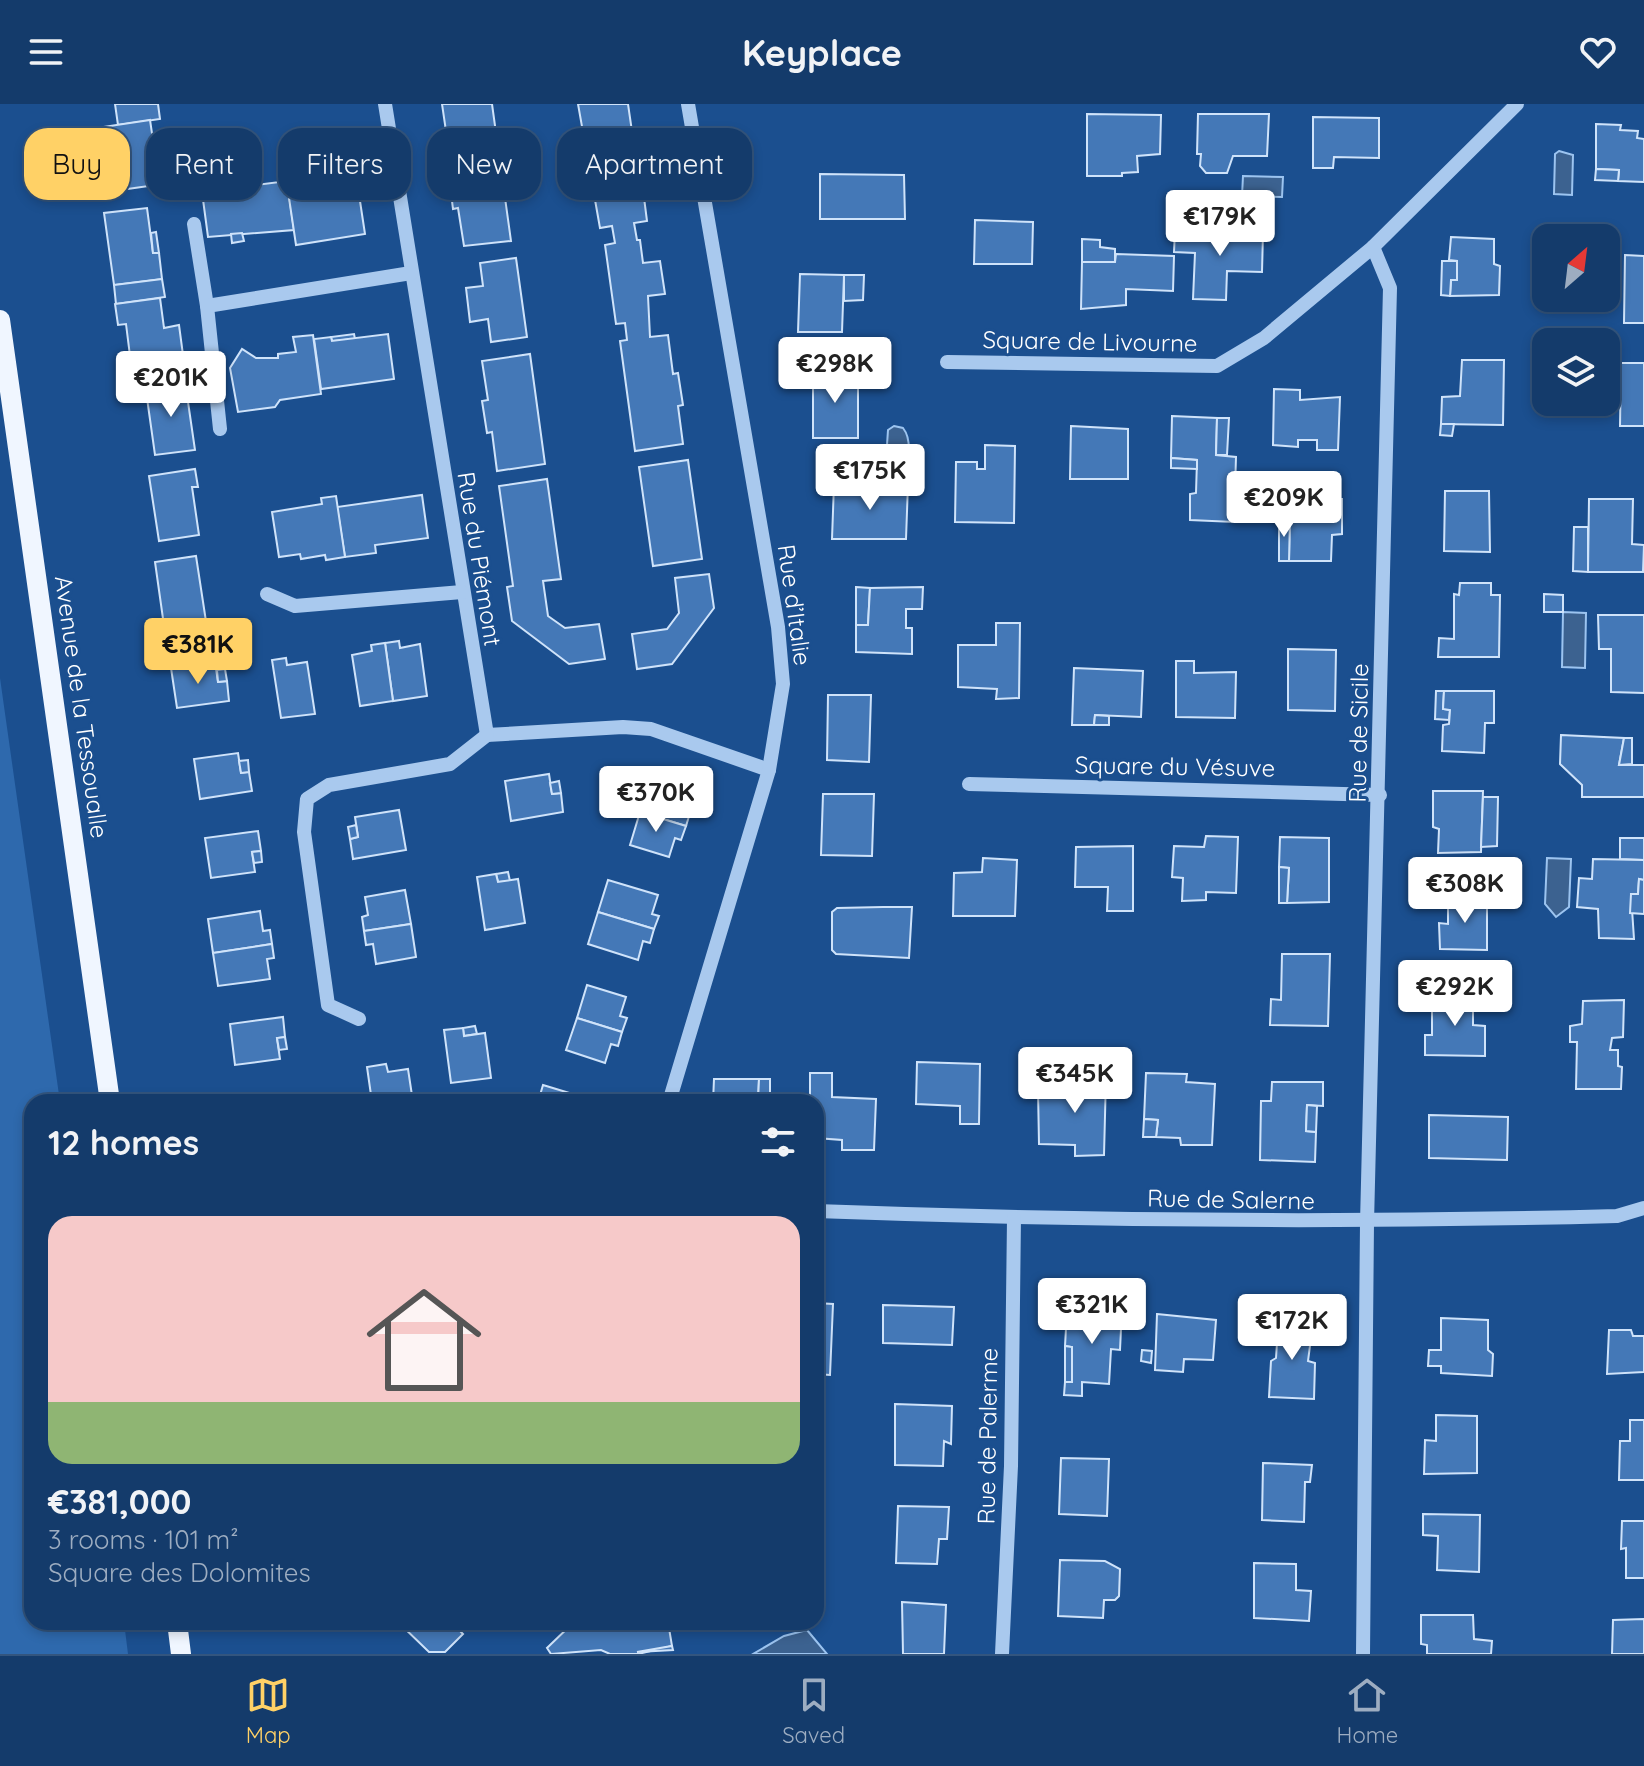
<!DOCTYPE html>
<meta charset="utf-8">
<style>
:root{--surface:#143b6b;--page:#214673;--text:#f1f3f6;--muted:#9dadc1;--line:#33557e;--accent:#ffd166}
body{margin:0;font-family:Quicksand,sans-serif;background:var(--page);color:var(--text);height:100vh;display:flex;flex-direction:column;font-size:30px;white-space:nowrap}
*{box-sizing:border-box;margin:0}
p{font-size:26px;color:var(--muted)}
.icon{flex:none;width:44px;height:44px;fill:none;stroke:currentColor;stroke-width:2;stroke-linecap:round;stroke-linejoin:round}
.map{position:relative;flex:1;overflow:hidden}
.details{position:absolute;left:24px;top:990px;width:800px;height:536px;display:flex;flex-direction:column;background:var(--surface);border-radius:24px;box-shadow:0 4px 12px #0003,0 0 0 2px var(--line)}
.details>*{flex:none}
.guide{position:absolute;left:24px;top:24px;width:800px;height:72px;display:flex;gap:16px}
.needle{width:52px;rotate:28deg}
.fabs{position:absolute;left:1532px;top:120px;display:grid;gap:16px}
.fabs a{display:grid;place-items:center;width:88px;height:88px;border-radius:16px;background:var(--surface);box-shadow:0 4px 12px #0003,0 0 0 2px var(--line);font-size:40px}
.price{position:absolute;translate:-50% -68px;padding:0 18px;border-radius:8px;background:#fff;color:#222;font-size:26px;line-height:52px;filter:drop-shadow(0 2px 4px #0008)}
.price::after{content:'';position:absolute;left:50%;top:48px;width:24px;height:18px;margin-left:-12px;background:inherit;clip-path:polygon(0 0,100% 0,50% 100%)}
.price.current{background:var(--accent);color:#111}
ul{padding:0;list-style:none}
li{display:grid;align-content:center;gap:16px;height:424px;padding:0 24px}
li span{display:grid;place-items:center;height:248px;border-radius:24px;color:#555}
li>.icon{margin-inline-start:auto}
span .icon{width:144px;height:144px;fill:#fffc;stroke-width:1}
li b{font-size:34px}
h2{display:flex;justify-content:space-between;align-items:center;height:96px;padding:0 24px;font-size:34px}
.pill{padding:0 28px;border-radius:24px;background:var(--surface);box-shadow:0 4px 12px #0003,0 0 0 2px var(--line);font-size:28px;line-height:72px}
.pill.current{background:var(--accent);color:#111}
header{display:flex;justify-content:space-between;align-items:center;height:104px;padding:0 24px;background:var(--surface);font-size:36px;font-weight:700}
.tabs{display:flex;justify-content:space-around;align-items:center;height:112px;border-top:2px solid var(--line);background:var(--surface);font-size:22px;color:var(--muted)}
.tabs a{display:grid;justify-items:center;gap:4px}
.tabs .current{color:var(--accent)}
.map>svg:first-child{display:block}
.green{fill:#2e69ad}
.water{fill:#3c6290;stroke:#9cc4f0;stroke-width:2}
.building{fill:#4478b7;stroke:#cfe3fa;stroke-width:2}
.lines{fill:none;stroke-linecap:round;stroke-linejoin:round}
.minor{stroke:#a9c9ee;stroke-width:14}
.major{stroke:#f0f6ff;stroke-width:20}
.labels{text-anchor:middle;stroke-width:6;stroke-linejoin:round;paint-order:stroke}
.street-label{font-size:24px;fill:#fff;stroke:#1b4f8f}
</style>
<header><svg class="icon" aria-label="menu" viewBox="0 0 24 24"><path d="M4 6h16M4 12h16M4 18h16"/></svg>Keyplace<svg class="icon" aria-label="heart" viewBox="0 0 24 24"><path d="M12 20l-8-8c-3-5 5-10 8-4 3-6 11-1 8 4z"/></svg></header>
<div class="map">
<svg width="1644" height="1550" viewBox="0 0 1644 1550">
<rect width="100%" height="100%" fill="#1b4f8f"/>
<!-- green -->
<polygon class="green" points="0,574 60,998 32,998 32,1518 124,1518 128,1550 0,1550"/>
<!-- water -->
<g class="water">
<polygon points="1559,47 1573,51 1572,91 1554,90 1555,50"/>
<polygon points="1243,72 1283,73 1282,93 1242,92"/>
<path d="M894 322 903 324C911 334 911 357 901 365L891 363 886 356 888 326Z"/>
<polygon points="1563,508 1586,509 1585,564 1562,563"/>
<polygon points="1547,754 1571,755 1569,803 1556,813 1545,800"/>
<polygon points="807,1526 827,1550 753,1550 784,1532"/>
</g>
<!-- building -->
<g class="building">
<polygon points="115,0 158,0 160,15 118,21"/>
<polygon points="442,0 492,0 511,137 464,142 458,104 453,105 451,89 455,88"/>
<polygon points="578,0 628,0 637,62 644,62 646,78 642,78 647,117 634,119 637,136 640,136 643,159 660,157 665,190 648,192 650,233 668,231 673,270 678,269 683,301 678,302 683,340 635,347 620,237 627,236 625,219 616,220 605,141 615,139 612,122 600,124"/>
<polygon points="1087,10 1161,11 1160,50 1137,52 1138,68 1122,69 1122,72 1087,72"/>
<polygon points="1198,10 1269,10 1267,52 1233,52 1227,69 1206,69 1200,62 1201,50 1197,50"/>
<polygon points="1313,13 1379,14 1379,54 1334,53 1333,64 1313,64"/>
<polygon points="150,16 153,36 149,36 156,81 113,87 103,23"/>
<polygon points="1596,20 1621,21 1620,26 1638,27 1637,34 1644,35 1644,78 1618,77 1619,66 1596,65"/>
<polygon points="1596,65 1619,66 1618,77 1595,76"/>
<polygon points="820,70 904,71 905,115 820,115"/>
<polygon points="287,77 294,126 208,133 202,88"/>
<polygon points="358,84 365,130 296,141 289,94"/>
<polygon points="147,104 153,149 159,149 162,175 114,181 104,109"/>
<polygon points="975,116 1033,118 1032,160 974,160"/>
<polygon points="1175,127 1263,129 1262,168 1227,167 1226,196 1193,195 1195,149 1174,148"/>
<polygon points="156,128 159,149 153,149 151,129"/>
<polygon points="242,129 244,137 232,139 231,130"/>
<polygon points="1451,133 1494,135 1494,160 1500,162 1499,191 1450,192 1451,176 1457,176 1457,157 1449,156"/>
<polygon points="1082,135 1100,136 1100,143 1115,145 1115,158 1082,158"/>
<polygon points="1116,150 1174,152 1173,187 1126,185 1126,201 1081,205 1082,158 1115,158"/>
<polygon points="1625,151 1644,152 1644,219 1624,219"/>
<polygon points="516,154 527,233 491,238 488,215 470,218 466,184 483,182 480,159"/>
<polygon points="1442,157 1457,157 1457,176 1451,176 1450,192 1441,191"/>
<polygon points="800,170 844,171 842,228 798,228"/>
<polygon points="844,171 864,171 863,196 844,197"/>
<polygon points="162,175 165,193 116,200 114,181"/>
<polygon points="160,194 164,224 179,221 187,281 143,287 140,267 125,269 122,253 130,252 126,220 118,221 115,200"/>
<polygon points="354,230 355,235 332,237 331,233"/>
<polygon points="388,230 394,275 321,285 314,235 331,233 332,237"/>
<polygon points="313,231 321,290 280,296 275,303 238,308 230,264 242,245 256,254 278,254 278,250 296,248 293,233"/>
<polygon points="530,250 545,360 497,367 492,328 487,329 482,297 488,296 482,257"/>
<polygon points="1462,256 1504,256 1503,321 1441,320 1442,293 1460,292"/>
<polygon points="1621,259 1644,259 1644,322 1620,322"/>
<polygon points="813,268 858,269 858,334 813,334"/>
<polygon points="187,281 192,281 194,298 188,298 195,346 155,351 146,287"/>
<polygon points="1274,285 1300,286 1300,296 1340,293 1338,346 1317,346 1317,336 1298,336 1298,343 1273,341"/>
<polygon points="1172,312 1217,314 1216,351 1236,353 1234,418 1190,416 1190,390 1196,389 1197,356 1171,354"/>
<polygon points="1217,314 1229,314 1227,351 1216,351"/>
<polygon points="1441,320 1454,320 1452,332 1440,331"/>
<polygon points="1071,322 1128,325 1128,375 1070,375"/>
<polygon points="985,341 1015,342 1014,419 955,418 956,358 977,358 977,365 985,365"/>
<polygon points="1171,354 1197,356 1197,365 1171,364"/>
<polygon points="688,356 702,455 653,462 639,363"/>
<polygon points="195,365 198,383 192,383 199,431 159,437 149,372"/>
<polygon points="547,375 561,475 543,477 548,512 565,524 599,520 605,555 569,560 512,517 507,483 513,482 499,382"/>
<polygon points="834,380 908,380 906,435 832,435"/>
<polygon points="1445,387 1489,387 1490,448 1444,447"/>
<polygon points="422,391 428,434 375,441 376,449 345,453 337,403"/>
<polygon points="336,392 345,453 326,456 325,451 301,455 300,450 279,453 272,408 322,400 321,394"/>
<polygon points="1290,394 1342,395 1342,430 1332,431 1331,457 1289,457"/>
<polygon points="1589,395 1633,395 1632,440 1644,441 1643,468 1588,468"/>
<polygon points="1279,414 1290,414 1289,457 1279,457"/>
<polygon points="1574,423 1588,423 1588,468 1573,467"/>
<polygon points="196,452 209,537 167,543 155,458"/>
<polygon points="709,470 714,504 672,560 637,565 632,530 667,525 679,509 675,474"/>
<polygon points="1460,479 1491,479 1491,491 1500,491 1499,553 1438,553 1439,534 1454,535 1454,490 1459,491"/>
<polygon points="856,483 870,484 868,521 856,521"/>
<polygon points="923,483 922,505 906,505 906,524 912,524 912,550 856,548 856,521 868,521 870,484"/>
<polygon points="1544,490 1563,491 1563,508 1544,508"/>
<polygon points="1598,511 1644,511 1644,589 1611,588 1611,545 1599,545"/>
<polygon points="996,519 1020,519 1019,594 996,595 997,585 958,583 958,541 996,541"/>
<polygon points="399,537 400,544 420,540 427,592 393,597 385,539"/>
<polygon points="385,539 393,597 360,602 352,551 372,547 371,541"/>
<polygon points="1288,545 1336,546 1335,607 1288,606"/>
<polygon points="286,554 287,561 307,558 315,610 281,614 272,556"/>
<polygon points="1176,557 1194,557 1194,569 1236,568 1235,614 1176,613"/>
<polygon points="215,558 218,578 227,577 229,597 177,604 171,564"/>
<polygon points="1074,564 1143,567 1141,613 1095,611 1094,621 1072,621"/>
<polygon points="225,565 227,577 218,578 217,566"/>
<polygon points="1436,587 1444,587 1443,605 1450,606 1449,616 1435,615"/>
<polygon points="1444,587 1494,587 1494,619 1485,619 1484,649 1442,647 1443,621 1449,620 1450,606 1443,605"/>
<polygon points="828,591 871,591 869,658 827,656"/>
<polygon points="1095,611 1109,612 1109,621 1094,621"/>
<polygon points="1561,631 1624,634 1619,661 1644,661 1644,693 1582,693 1582,681 1560,660"/>
<polygon points="1624,634 1632,634 1632,660 1619,661"/>
<polygon points="238,649 241,669 249,668 252,687 200,695 194,655"/>
<polygon points="248,656 249,668 241,669 239,657"/>
<polygon points="549,670 552,690 561,689 563,708 511,717 505,677"/>
<polygon points="650,676 689,687 683,706 690,709 686,722 640,708"/>
<polygon points="559,677 561,689 552,690 550,679"/>
<polygon points="1433,687 1483,687 1481,748 1438,749 1439,725 1433,723"/>
<polygon points="823,690 874,690 872,752 821,751"/>
<polygon points="1483,693 1498,693 1497,742 1481,743"/>
<polygon points="399,706 406,746 353,755 350,735 358,733 355,713"/>
<polygon points="640,708 686,722 681,736 675,734 669,753 630,741"/>
<polygon points="356,721 358,733 350,735 348,723"/>
<polygon points="258,727 261,747 252,748 255,768 211,774 205,734"/>
<polygon points="1206,732 1238,733 1236,789 1206,788 1206,796 1182,797 1183,774 1172,773 1174,742 1204,743"/>
<polygon points="1280,733 1329,734 1329,798 1287,799 1289,764 1279,763"/>
<polygon points="1620,734 1644,734 1644,756 1620,755"/>
<polygon points="1133,742 1133,807 1107,807 1108,783 1075,783 1076,743"/>
<polygon points="261,747 262,758 254,759 252,748"/>
<polygon points="983,754 1017,756 1015,812 953,812 954,769 982,768"/>
<polygon points="1593,755 1644,756 1644,776 1639,775 1638,790 1631,790 1634,835 1599,834 1598,805 1577,803 1579,774 1592,775"/>
<polygon points="1279,763 1289,764 1287,799 1279,799"/>
<polygon points="508,768 510,777 498,778 496,770"/>
<polygon points="496,770 498,778 518,775 525,819 485,826 477,773"/>
<polygon points="1639,775 1644,776 1644,810 1630,809 1631,790 1638,790"/>
<polygon points="608,776 658,791 652,810 659,812 654,825 598,808"/>
<polygon points="405,786 411,820 364,827 362,813 368,811 365,793"/>
<polygon points="1448,793 1487,793 1487,846 1440,845 1439,819 1448,820"/>
<polygon points="883,803 912,803 909,854 836,850 832,846 832,808 837,804"/>
<polygon points="260,807 263,827 270,826 272,840 213,849 208,815"/>
<polygon points="598,808 654,825 650,839 643,837 638,856 588,840"/>
<polygon points="411,820 416,853 376,860 373,840 366,841 364,827"/>
<polygon points="272,840 274,854 267,855 270,875 218,882 213,849"/>
<polygon points="1282,850 1330,850 1328,922 1270,921 1271,895 1281,896"/>
<polygon points="587,881 626,893 620,912 627,914 622,928 577,914"/>
<polygon points="1473,891 1473,921 1485,922 1485,952 1425,951 1425,931 1432,931 1432,892"/>
<polygon points="1624,896 1623,933 1612,934 1610,946 1618,946 1618,962 1622,963 1621,985 1576,985 1577,938 1570,938 1570,922 1582,920 1583,897"/>
<polygon points="283,913 285,933 277,934 280,955 235,961 230,920"/>
<polygon points="577,914 622,928 618,942 611,940 605,959 566,946"/>
<polygon points="475,922 477,930 464,932 463,924"/>
<polygon points="463,924 464,932 485,929 491,974 451,979 444,926"/>
<polygon points="285,933 287,945 279,946 277,934"/>
<polygon points="917,958 980,960 979,1020 960,1020 960,1002 916,1000"/>
<polygon points="386,960 388,968 408,965 413,998 372,998 367,963"/>
<polygon points="810,969 832,969 832,993 876,995 874,1046 842,1046 842,1036 816,1034 816,998 810,998"/>
<polygon points="1146,969 1187,970 1186,978 1215,980 1212,1041 1181,1041 1180,1034 1156,1033 1158,1016 1144,1015"/>
<polygon points="1065,972 1106,973 1104,1051 1075,1052 1075,1041 1039,1040 1038,986 1065,986"/>
<polygon points="714,975 759,975 758,997 770,998 713,998"/>
<polygon points="759,975 770,975 770,996 758,997"/>
<polygon points="1039,975 1064,975 1065,986 1038,986"/>
<polygon points="1272,978 1323,978 1323,1002 1307,1001 1306,1027 1316,1028 1315,1058 1260,1056 1261,997 1271,997"/>
<polygon points="543,981 599,998 538,998"/>
<polygon points="316,990 317,998 272,998 272,996"/>
<polygon points="1307,1001 1317,1002 1316,1028 1306,1027"/>
<polygon points="1429,1011 1508,1013 1507,1056 1429,1054"/>
<polygon points="1144,1015 1158,1016 1156,1033 1143,1033"/>
<polygon points="816,1199 833,1200 830,1271 816,1270"/>
<polygon points="883,1201 954,1203 952,1241 883,1239"/>
<polygon points="1094,1202 1122,1204 1120,1246 1111,1245 1109,1280 1082,1278 1082,1292 1064,1291 1065,1278 1072,1278 1072,1243 1065,1242 1067,1207 1094,1208"/>
<polygon points="1157,1210 1216,1216 1213,1256 1184,1255 1183,1268 1155,1266"/>
<polygon points="1441,1214 1488,1216 1488,1246 1493,1250 1492,1272 1441,1269 1441,1262 1428,1262 1429,1246 1441,1246"/>
<polygon points="1272,1218 1313,1219 1308,1257 1315,1259 1314,1295 1269,1293 1271,1257 1276,1254 1277,1239 1271,1238"/>
<polygon points="1609,1226 1631,1226 1633,1232 1644,1232 1644,1268 1607,1270"/>
<polygon points="1065,1242 1072,1243 1072,1278 1065,1278"/>
<polygon points="1142,1246 1152,1247 1151,1259 1141,1257"/>
<polygon points="895,1300 952,1302 951,1340 944,1337 943,1362 895,1361"/>
<polygon points="1436,1311 1477,1312 1477,1369 1424,1370 1425,1336 1436,1337"/>
<polygon points="1630,1316 1644,1316 1644,1376 1619,1376 1620,1337 1630,1337"/>
<polygon points="1061,1354 1109,1355 1107,1412 1059,1410"/>
<polygon points="1263,1359 1312,1361 1310,1378 1305,1378 1304,1418 1262,1416"/>
<polygon points="898,1402 949,1403 947,1435 939,1435 937,1460 896,1459"/>
<polygon points="1423,1410 1480,1411 1479,1468 1437,1466 1438,1432 1423,1431"/>
<polygon points="1622,1417 1644,1417 1644,1474 1626,1474 1626,1444 1621,1445"/>
<polygon points="1060,1456 1105,1457 1120,1465 1119,1492 1115,1496 1104,1496 1103,1514 1058,1512"/>
<polygon points="1254,1459 1296,1460 1296,1486 1311,1487 1309,1517 1254,1514"/>
<polygon points="902,1498 946,1501 944,1550 903,1550"/>
<polygon points="1421,1511 1473,1511 1474,1535 1492,1537 1491,1550 1427,1550 1427,1541 1421,1540"/>
<polygon points="1644,1515 1644,1550 1612,1550 1613,1516"/>
<polygon points="398,1518 451,1518 463,1530 445,1548 429,1548"/>
<polygon points="574,1518 668,1518 672,1542 638,1550 610,1550 601,1546 551,1550 547,1544"/>
<polygon points="672,1542 673,1546 637,1548"/>
</g>
<g class="lines">
<!-- minor -->
<g class="minor">
<polyline points="385,0 487,631 623,623 651,625 769,666"/>
<polyline points="194,120 207,202"/>
<polyline points="947,258 1217,262 1264,234 1373,143 1517,0"/>
<polyline points="220,325 207,202 411,169"/>
<polyline points="267,490 295,502 462,488"/>
<polyline points="969,680 1380,691"/>
<polyline points="359,915 328,901 304,728 307,695 329,681 450,660 487,631"/>
<polyline points="669,998 769,666 783,580 778,523 688,0"/>
<path d="M816 1107C1083 1117 1350 1119 1617 1112L1644 1104"/>
<polyline points="1002,1550 1011,1362 1014,1114"/>
<polyline points="1363,1550 1367,1119 1390,184 1373,143"/>
</g>
<!-- major -->
<g class="major">
<polyline points="0,216 110,998"/>
<polyline points="177,1518 181,1550"/>
</g>
</g>
<g class="labels">
<!-- street labels -->
<g class="street-label">
<text transform="translate(1090 238) rotate(1)" y="8">Square de Livourne</text>
<text transform="translate(479 455) rotate(81)" y="8">Rue du Piémont</text>
<text transform="translate(794 501) rotate(82)" y="8">Rue d’Italie</text>
<text transform="translate(81 603) rotate(82)" y="8">Avenue de la Tessoualle</text>
<text transform="translate(1359 629) rotate(-89)" y="8">Rue de Sicile</text>
<text transform="translate(1175 663) rotate(1)" y="8">Square du Vésuve</text>
<text transform="translate(1231 1096) rotate(1)" y="8">Rue de Salerne</text>
<text transform="translate(988 1332) rotate(-89)" y="8">Rue de Palerme</text>
</g>
</g>
</svg>
<div class="fabs">
<a><svg class="needle" viewBox="-14 -14 28 28"><path d="M0-13l5 13h-10z" fill="#e53935"/><path d="M0 13l5-13h-10z" fill="#9dadc1"/></svg></a>
<a><svg class="icon" aria-label="layers" viewBox="0 0 24 24"><path d="M12 4l9 5-9 5-9-5zM3 14l9 5 9-5"/></svg></a>
</div>
<b class="price" style="left:1220px;top:154px">€179K</b>
<b class="price" style="left:835px;top:301px">€298K</b>
<b class="price" style="left:171px;top:315px">€201K</b>
<b class="price" style="left:870px;top:408px">€175K</b>
<b class="price" style="left:1284px;top:435px">€209K</b>
<b class="price current" style="left:198px;top:582px">€381K</b>
<b class="price" style="left:656px;top:730px">€370K</b>
<b class="price" style="left:1465px;top:821px">€308K</b>
<b class="price" style="left:1455px;top:924px">€292K</b>
<b class="price" style="left:1075px;top:1011px">€345K</b>
<b class="price" style="left:1092px;top:1242px">€321K</b>
<b class="price" style="left:1292px;top:1258px">€172K</b>
<div class="guide">
<a class="pill current">Buy</a>
<a class="pill">Rent</a>
<a class="pill">Filters</a>
<a class="pill">New</a>
<a class="pill">Apartment</a>
</div>
<section class="details">
<h2>12 homes<svg class="icon" aria-label="filters" viewBox="0 0 24 24"><path d="M4 7h16M4 17h16"/><circle cx="9" cy="7" r="2"/><circle cx="15" cy="17" r="2"/></svg></h2>
<ul>
<li><span style="background:linear-gradient(#f6c9c9 75%,#8fb573 0)"><svg class="icon" aria-label="home" viewBox="0 0 24 24"><path d="M3 11l9-7 9 7M6 9v11h12V9"/></svg></span><div><b>€381,000</b><p>3 rooms · 101 m²</p><p>Square des Dolomites</p></div></li>
</ul>
</section>
</div>
<nav class="tabs">
<a class="current"><svg class="icon" aria-label="map" viewBox="0 0 24 24"><path d="M3 6l6-2 6 2 6-2v14l-6 2-6-2-6 2zM9 4v14M15 6v14"/></svg>Map</a>
<a><svg class="icon" aria-label="saved" viewBox="0 0 24 24"><path d="M7 4h10v16l-5-4-5 4z"/></svg>Saved</a>
<a><svg class="icon" aria-label="home" viewBox="0 0 24 24"><path d="M3 11l9-7 9 7M6 9v11h12V9"/></svg>Home</a>
</nav>
